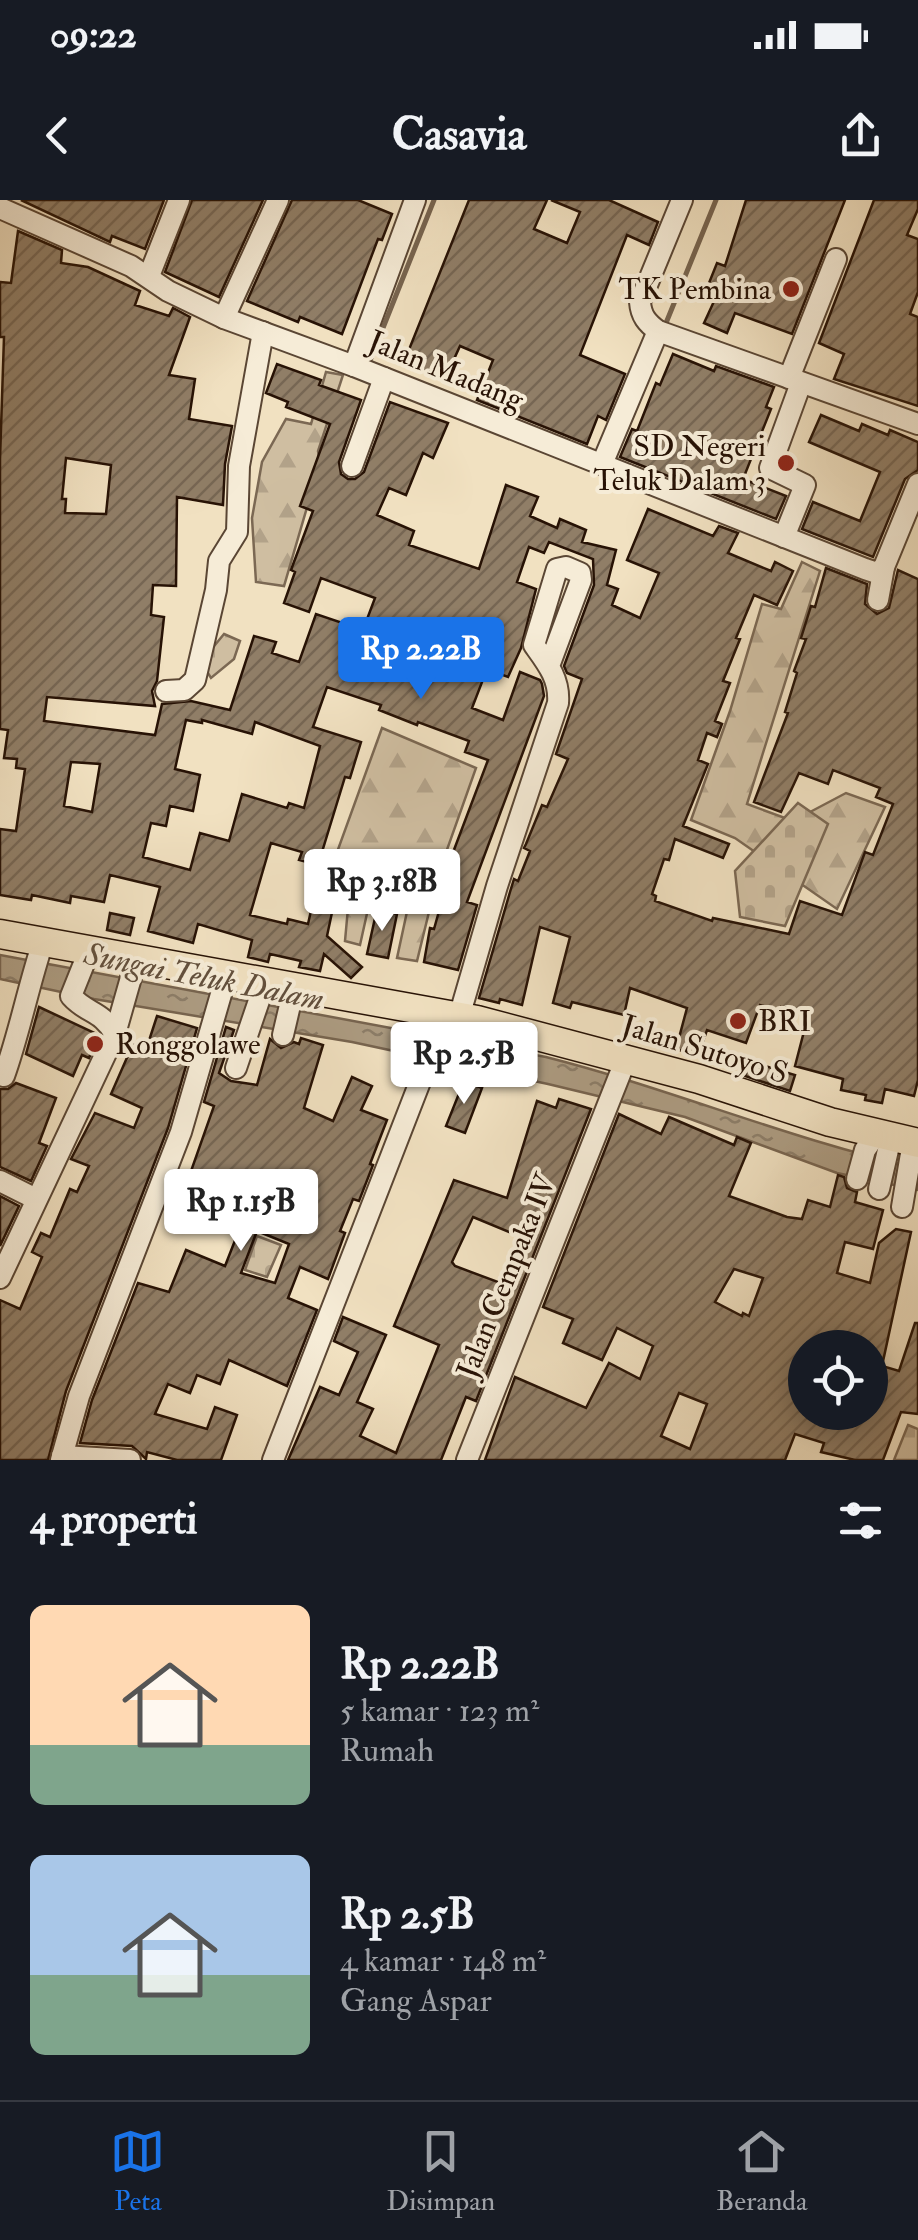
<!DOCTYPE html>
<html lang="id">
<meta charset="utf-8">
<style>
:root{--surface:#171b24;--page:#20242c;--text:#f1f3f6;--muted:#9ea1a6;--line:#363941;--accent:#1a73e8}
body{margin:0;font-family:"IM FELL Double Pica",serif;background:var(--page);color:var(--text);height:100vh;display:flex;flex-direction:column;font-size:38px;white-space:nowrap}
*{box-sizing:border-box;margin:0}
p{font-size:32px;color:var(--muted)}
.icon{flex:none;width:55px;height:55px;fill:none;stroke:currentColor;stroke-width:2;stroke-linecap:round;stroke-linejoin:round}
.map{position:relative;height:1260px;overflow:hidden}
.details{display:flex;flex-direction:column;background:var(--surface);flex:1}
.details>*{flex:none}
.buttons{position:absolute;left:788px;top:1130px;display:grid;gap:20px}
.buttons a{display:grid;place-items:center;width:100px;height:100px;border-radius:50%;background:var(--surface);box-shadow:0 5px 25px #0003;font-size:50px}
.price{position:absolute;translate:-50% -85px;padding:0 22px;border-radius:10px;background:#fff;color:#222;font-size:32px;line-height:65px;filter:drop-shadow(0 2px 5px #0008)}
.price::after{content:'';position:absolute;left:50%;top:60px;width:30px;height:22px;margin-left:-15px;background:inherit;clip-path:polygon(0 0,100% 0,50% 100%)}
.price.current{background:var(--accent);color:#fff}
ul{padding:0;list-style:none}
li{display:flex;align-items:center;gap:30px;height:250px;padding:0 30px}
li span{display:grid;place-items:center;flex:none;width:280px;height:200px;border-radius:15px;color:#555}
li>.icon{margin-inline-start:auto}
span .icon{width:120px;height:120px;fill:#fffc;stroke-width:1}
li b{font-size:42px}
h2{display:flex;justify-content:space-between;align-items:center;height:120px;padding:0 30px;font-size:42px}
.status{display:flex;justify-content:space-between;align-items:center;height:70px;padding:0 50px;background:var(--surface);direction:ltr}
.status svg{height:28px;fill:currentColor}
header{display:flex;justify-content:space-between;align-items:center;height:130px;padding:0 30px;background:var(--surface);font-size:45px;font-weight:700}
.menu{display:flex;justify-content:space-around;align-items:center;height:140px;border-top:2px solid var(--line);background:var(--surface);font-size:28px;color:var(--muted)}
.menu a{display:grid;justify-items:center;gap:5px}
.menu .current{color:var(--accent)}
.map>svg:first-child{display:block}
.forest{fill:url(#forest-firs);stroke:#7b6853;stroke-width:2.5}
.cemetery{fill:url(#cemetery-stones);stroke:#7b6853;stroke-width:2.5}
.water{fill:url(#water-ripples);stroke:#77644f;stroke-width:2.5}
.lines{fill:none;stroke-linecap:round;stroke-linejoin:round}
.stream{stroke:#77644f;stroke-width:5}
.building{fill:url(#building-hatch);stroke:#271205;stroke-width:2.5;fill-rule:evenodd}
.minor-casing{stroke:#5a4634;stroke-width:24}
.highway-casing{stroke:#271205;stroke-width:31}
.minor{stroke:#f6ecd7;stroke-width:20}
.highway{stroke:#f1e1c1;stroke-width:28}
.poi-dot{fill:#8f2418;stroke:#f6ecd7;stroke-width:4}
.labels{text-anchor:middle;stroke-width:8;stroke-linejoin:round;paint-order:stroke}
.poi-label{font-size:30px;fill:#271205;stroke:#f6ecd7;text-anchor:end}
.street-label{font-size:30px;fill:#271205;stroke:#f6ecd7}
.water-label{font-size:32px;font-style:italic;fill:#63503d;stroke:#f6ecd7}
</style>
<div class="status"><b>09:22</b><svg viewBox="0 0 49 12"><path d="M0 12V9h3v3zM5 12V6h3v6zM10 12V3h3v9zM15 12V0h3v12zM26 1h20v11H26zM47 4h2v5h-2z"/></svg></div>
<header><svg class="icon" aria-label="back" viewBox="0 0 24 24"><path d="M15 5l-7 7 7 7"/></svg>Casavia<svg class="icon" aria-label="share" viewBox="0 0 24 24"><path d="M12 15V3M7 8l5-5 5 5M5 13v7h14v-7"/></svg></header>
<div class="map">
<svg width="918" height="1260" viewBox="0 0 918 1260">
<defs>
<pattern id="forest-firs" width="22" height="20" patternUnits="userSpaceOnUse" patternTransform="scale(2.5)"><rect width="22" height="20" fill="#cfbea1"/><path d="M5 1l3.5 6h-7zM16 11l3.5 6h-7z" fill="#b2a289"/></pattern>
<pattern id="cemetery-stones" width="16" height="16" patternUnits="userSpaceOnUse" patternTransform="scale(2.5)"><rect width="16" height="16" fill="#cfbea1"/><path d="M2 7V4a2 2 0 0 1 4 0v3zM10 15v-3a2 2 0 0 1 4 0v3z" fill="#b2a289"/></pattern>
<pattern id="water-ripples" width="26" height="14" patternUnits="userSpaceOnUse" patternTransform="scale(2.5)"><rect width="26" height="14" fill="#ac9b81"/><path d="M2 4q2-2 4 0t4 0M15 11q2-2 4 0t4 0" fill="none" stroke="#8c7d68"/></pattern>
<pattern id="building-hatch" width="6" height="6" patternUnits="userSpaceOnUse" patternTransform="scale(2.5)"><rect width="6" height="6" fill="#907e67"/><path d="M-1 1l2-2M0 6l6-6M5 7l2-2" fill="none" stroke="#766653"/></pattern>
</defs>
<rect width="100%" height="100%" fill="#f1e1c1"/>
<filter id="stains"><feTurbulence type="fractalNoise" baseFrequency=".002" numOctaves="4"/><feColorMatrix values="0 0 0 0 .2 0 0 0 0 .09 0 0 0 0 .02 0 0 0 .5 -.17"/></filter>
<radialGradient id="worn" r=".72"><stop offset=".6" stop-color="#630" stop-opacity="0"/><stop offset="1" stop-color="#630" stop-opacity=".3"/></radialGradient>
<!-- forest -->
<g class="forest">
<polygon points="326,172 343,175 318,251 320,263 284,386 256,382 252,318 262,262 286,219 311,224"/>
<polygon points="802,362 820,371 747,604 793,621 846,593 885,607 837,709 735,638 691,620 730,511 762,404 781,409"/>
<polygon points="382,528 476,568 438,675 417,761 397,758 408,707 370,700 360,745 345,741 351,675 332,666"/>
</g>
<!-- cemetery -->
<g class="cemetery">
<polygon points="224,434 240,441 234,459 211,478 201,462"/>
<polygon points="798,603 828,624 785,726 740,717 735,671"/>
<polygon points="257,1036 281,1045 267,1077 245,1070"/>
<polygon points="908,1225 918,1229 918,1260 894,1260"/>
</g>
<!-- water -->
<path class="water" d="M0 755 546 857C672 889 791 940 918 968V990L837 973 685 917 548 884 352 842 94 799 0 779Z"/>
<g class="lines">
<!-- stream -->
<g class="stream">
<polyline points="664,128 716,0"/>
<polyline points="369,163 434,0"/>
</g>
</g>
<!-- building -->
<g class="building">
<polygon points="21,0 164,0 145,49 112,36 110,42"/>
<polygon points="192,0 263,0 219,97 165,72"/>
<polygon points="292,0 358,0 392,14 382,40 378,39 342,134 300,117 298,122 247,101"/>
<polygon points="469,0 547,0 534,29 567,43 580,12 551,0 609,0 658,22 649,45 627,35 580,155 625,174 606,220 598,216 587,244 477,200 493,160 460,146 445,179 404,162"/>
<polygon points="746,0 845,0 792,134 735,113 727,133 704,123 716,97 705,93 717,63 725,66"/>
<polygon points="874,0 918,0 918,9 907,35 918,39 918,92 910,114 918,117 918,206 834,179 844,154 819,143"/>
<path d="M18 31 62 50 61 63 88 67 140 91 135 105 169 116 173 108 190 117 169 175 195 179 189 219 232 226 225 264 223 305 177 297 176 386 153 385 151 415 164 417 157 481 152 491 155 506 47 497 44 521 155 535 162 504 191 501 230 510 254 436 276 442 272 453 299 462 316 414 363 430 375 398 321 378 309 412 284 403 295 372 291 370 313 311 300 306 330 224 286 207 288 202 266 193 277 164 321 180 319 185 361 200 339 262 341 274 348 279H355L364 272 390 202 448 223 433 258 423 253 406 295 389 288 377 315 414 331 409 345 479 369 506 285 538 297 530 316 557 328 560 319 586 330 582 342 616 350 607 385 618 389 612 405 640 418 659 373 627 360 648 309 713 336 719 326 738 333 728 353 771 371 775 362 793 371 777 405 754 395 736 438 740 439 723 481 730 483 715 521 722 524 717 537 707 533 698 560 708 564 683 626 729 644 723 658 675 639 669 660 664 659 652 694 656 696 655 701 712 721 713 718 789 734 800 701 842 715 865 652 873 655 893 604 876 597 880 588 833 570 828 584 799 573 781 612 754 602 788 513 785 512 797 473 794 471 806 439 801 438 811 406 815 407 826 368 867 384 865 404 877 414 889 408 898 370 918 379V880L914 896 885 889 882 903 865 900 866 895 841 890 843 879 795 866 808 816 781 807 780 811 760 805 746 843 707 830 698 856 676 849 687 808 630 788 624 815 572 802 570 808 553 803 570 737 540 727 522 805 500 799 499 803 479 798 510 692 514 679 518 681 530 651 524 648 526 644 542 605 547 607 568 559 556 554 582 479 567 473 564 466 594 385 593 359 549 342 544 353 529 347 517 382 536 389 521 448 508 477 487 469 472 508 503 520 520 472 540 480 542 484 544 496 467 702 477 705 458 770 424 762 430 728 434 729 450 672 446 671 488 560 465 552 469 541 418 522 417 525 379 510 381 505 327 487 313 527 361 542 350 578 345 577 318 665 299 660 302 652 271 643 250 715 287 724 288 719 308 724 317 684 337 689 327 736 362 767 351 778 324 754 320 771 299 767 301 761 270 754 268 762 248 757 252 740 198 724 193 743 148 731 160 687 110 675 104 702 71 696 70 703 32 695 31 700 0 695V629L16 631 25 569 16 568 17 559 4 558 8 530 0 529V259L4 137H0V82L11 83ZM66 258 111 265 106 314 65 313 66 299H62ZM186 520 202 523V520L252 534 255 522 320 546 304 608 289 603 287 608 242 594 229 641 200 633 190 670 143 657 151 623 166 626 170 606 193 611 200 575 175 569ZM71 562 100 564 92 612 64 606Z"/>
<polygon points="673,154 714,171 716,166 774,187 766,207 771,209 743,279 786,296 776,319 620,257 632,229 637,231 656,183 660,185"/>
<polygon points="821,215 859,231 862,224 888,235 890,230 918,242 918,270 905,279 873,357 802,329 813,302 860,321 880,272 809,242"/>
<polygon points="377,709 397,714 388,758 367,754"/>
<polygon points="110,713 134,718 130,735 107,730"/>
<polygon points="39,807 99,835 89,858 82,855 73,876 26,854"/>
<polygon points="157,816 197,828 168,928 66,1191 48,1260 0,1260 0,1100 20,1109 42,1057 32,1052 41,1033 50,1037 70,989 77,992 89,966 71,959 95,913 134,928 142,908 111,894 133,844 146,850"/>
<path d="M226 827 234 830 219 873 231 881 257 885 270 839 281 848 294 842 299 844 301 838 323 845 304 908 333 921 352 877 372 886 361 910 387 920 370 964 373 965 359 1001 353 999 340 1031 345 1033 328 1079 300 1067 288 1098 317 1110 287 1186 229 1160 220 1184 197 1175 190 1193 168 1184 155 1214 207 1229 215 1207 237 1215 221 1260H177L147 1252 146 1259 132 1246 80 1243 92 1200 138 1083 169 1092 186 1050 225 1066 245 1015 184 991 214 906 204 902ZM257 1031 289 1044 275 1083 241 1073Z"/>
<polygon points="749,861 795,875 790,891 745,876"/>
<polygon points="464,881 482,888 465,933 446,926"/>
<polygon points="16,883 56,898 39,943 47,946 31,981 0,967 0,889 8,889"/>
<path d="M559 899 591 909 476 1201 466 1197 441 1260H288L320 1187 339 1195 358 1152 334 1141 343 1117 386 1135 357 1202 373 1209 360 1236 396 1253 439 1145 394 1126 454 980 507 998 537 901 556 908ZM473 1017 521 1037 503 1084 455 1066 452 1062Z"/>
<path d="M619 914 661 934 669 917 734 945 737 937 751 943 729 996 787 1017 802 1019 808 1000 830 1007 838 975 844 977 847 988 857 992 855 1002 883 1010 873 1049 845 1042 837 1073 870 1083 879 1043 896 1029 911 1032 882 1166 899 1171 915 1123H918V1214L901 1212 883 1260H855L821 1252 824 1243 795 1234 785 1260H485L515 1177 586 1208 609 1163 640 1179 653 1146 617 1128 602 1160 563 1143 573 1119 543 1107ZM734 1069 763 1078 749 1116 743 1113 742 1116 715 1102ZM805 1148H870V1212H805ZM679 1193 707 1204 690 1249 661 1236Z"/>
<polygon points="0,996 19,1006 0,1046"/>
</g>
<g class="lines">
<!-- minor casing -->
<g class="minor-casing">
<g id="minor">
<path d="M682 0 640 102C641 116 647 123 658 131L918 224"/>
<polyline points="0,8 131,66 168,91 224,118 354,166 865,369 877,373 884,367 918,284"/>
<polyline points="149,76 179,0"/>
<polyline points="224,118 278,0"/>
<polyline points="354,166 415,0"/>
<polyline points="789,178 836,59"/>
<polyline points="602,264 658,131"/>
<polyline points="352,266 384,178"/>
<polyline points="784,337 805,285 770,268 801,183"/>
<polyline points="878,400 884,367"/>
<polyline points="166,491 184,490 195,480 216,390 219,361 237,332 239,266 263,132"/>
<path d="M89 751 71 796C87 814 101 810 115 834"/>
<path d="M459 817 497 686 558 503C560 479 547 463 534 445L557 369 566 367 580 373 581 380 549 466"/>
<polyline points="283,835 294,788"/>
<polyline points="236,868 265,783"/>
<path d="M4 876C20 831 28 787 43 742"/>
<polyline points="857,979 865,950 876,934"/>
<polyline points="0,981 36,999"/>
<polyline points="879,989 891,937"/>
<polyline points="902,1007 913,942"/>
<polyline points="0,1078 115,834 136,760"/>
<polyline points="62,1256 130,1260"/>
<polyline points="61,1260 79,1196 181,932 226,777"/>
<polyline points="273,1260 446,815"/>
<polyline points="467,1260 626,859"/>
</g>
</g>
<!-- highway casing -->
<g class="highway-casing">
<polyline id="highway" points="0,734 477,820 699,879 830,922 918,943"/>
</g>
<!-- minor -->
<use href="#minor" class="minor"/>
<!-- highway -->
<use href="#highway" class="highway"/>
</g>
<!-- markers -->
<g class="poi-dot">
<circle cx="791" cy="89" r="10"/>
<circle cx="786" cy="263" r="10"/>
<circle cx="738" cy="821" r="10"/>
<circle cx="95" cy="844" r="10"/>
</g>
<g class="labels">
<!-- poi labels -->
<g class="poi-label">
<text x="771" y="99">TK Pembina</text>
<text x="766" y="256">SD Negeri<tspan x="766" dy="34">Teluk Dalam 3</tspan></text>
<text x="758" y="831" text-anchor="start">BRI</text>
<text x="115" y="854" text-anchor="start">Ronggolawe</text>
</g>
<!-- street labels -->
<g class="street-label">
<text transform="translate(446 170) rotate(22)" y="10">Jalan Madang</text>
<text transform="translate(705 849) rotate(17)" y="10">Jalan Sutoyo S</text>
<text transform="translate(506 1076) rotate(-68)" y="10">Jalan Cempaka IV</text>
</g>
<!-- water labels -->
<g class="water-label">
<text transform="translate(204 776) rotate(11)" y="11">Sungai Teluk Dalam</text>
</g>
</g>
<rect width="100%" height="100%" filter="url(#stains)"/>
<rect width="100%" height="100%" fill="url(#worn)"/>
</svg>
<div class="buttons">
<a><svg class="icon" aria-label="locate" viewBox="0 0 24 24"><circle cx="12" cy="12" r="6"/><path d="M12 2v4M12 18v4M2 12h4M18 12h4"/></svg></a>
</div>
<b class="price current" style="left:421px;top:502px">Rp 2.22B</b>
<b class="price" style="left:382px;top:734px">Rp 3.18B</b>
<b class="price" style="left:464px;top:907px">Rp 2.5B</b>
<b class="price" style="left:241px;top:1054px">Rp 1.15B</b>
</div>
<section class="details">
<h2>4 properti<svg class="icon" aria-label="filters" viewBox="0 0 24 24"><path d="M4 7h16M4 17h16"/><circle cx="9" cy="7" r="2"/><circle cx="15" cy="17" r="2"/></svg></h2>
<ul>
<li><span style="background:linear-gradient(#ffd9b3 70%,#7fa58c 0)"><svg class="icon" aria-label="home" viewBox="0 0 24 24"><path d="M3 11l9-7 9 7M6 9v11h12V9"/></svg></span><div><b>Rp 2.22B</b><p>5 kamar · 123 m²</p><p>Rumah</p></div></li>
<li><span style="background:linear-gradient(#a9c7e8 60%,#7fa58c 0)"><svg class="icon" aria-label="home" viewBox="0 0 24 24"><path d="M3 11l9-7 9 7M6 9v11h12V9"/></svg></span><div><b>Rp 2.5B</b><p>4 kamar · 148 m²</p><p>Gang Aspar</p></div></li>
</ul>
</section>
<nav class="menu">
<a class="current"><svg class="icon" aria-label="map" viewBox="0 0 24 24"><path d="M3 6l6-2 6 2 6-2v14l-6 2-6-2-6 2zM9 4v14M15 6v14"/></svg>Peta</a>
<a><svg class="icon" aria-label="saved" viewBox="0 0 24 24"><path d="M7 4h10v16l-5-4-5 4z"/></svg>Disimpan</a>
<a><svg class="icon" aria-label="home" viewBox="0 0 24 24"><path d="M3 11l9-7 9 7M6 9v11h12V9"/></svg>Beranda</a>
</nav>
